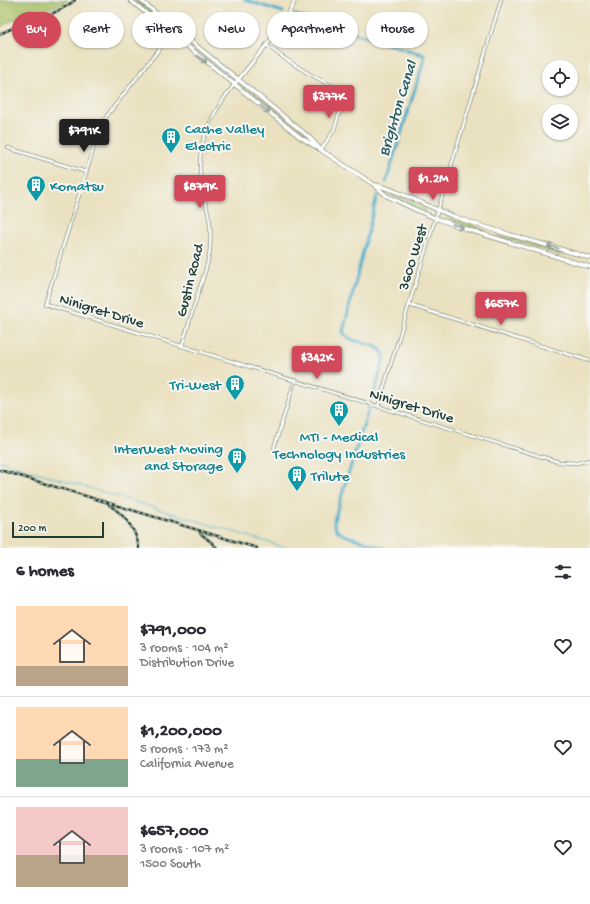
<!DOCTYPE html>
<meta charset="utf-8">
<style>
:root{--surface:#fff;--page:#f2f2f3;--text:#2b2b33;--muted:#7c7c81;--line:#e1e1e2;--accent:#d1495b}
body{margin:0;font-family:"Gochi Hand",sans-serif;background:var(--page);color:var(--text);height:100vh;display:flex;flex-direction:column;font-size:15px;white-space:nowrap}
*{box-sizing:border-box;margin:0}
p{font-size:13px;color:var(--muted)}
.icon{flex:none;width:22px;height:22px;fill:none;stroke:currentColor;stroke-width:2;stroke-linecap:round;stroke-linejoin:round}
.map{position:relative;height:548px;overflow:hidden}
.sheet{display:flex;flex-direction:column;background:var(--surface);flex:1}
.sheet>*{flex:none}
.banner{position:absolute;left:12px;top:12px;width:566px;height:36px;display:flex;gap:8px}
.fabs{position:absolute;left:542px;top:60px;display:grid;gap:8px}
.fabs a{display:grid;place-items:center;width:36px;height:36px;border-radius:50%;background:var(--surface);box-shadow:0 1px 3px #0004;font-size:20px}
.scale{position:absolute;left:12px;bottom:10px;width:92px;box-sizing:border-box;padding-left:4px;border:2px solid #1f3d34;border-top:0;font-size:11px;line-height:14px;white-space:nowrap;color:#1f3d34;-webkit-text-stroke:3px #f6f6f2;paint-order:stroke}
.price{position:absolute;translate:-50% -34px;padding:0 9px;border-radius:4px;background:var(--accent);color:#fff;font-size:13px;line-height:26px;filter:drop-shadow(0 1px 2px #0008)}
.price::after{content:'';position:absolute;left:50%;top:24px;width:12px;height:9px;margin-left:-6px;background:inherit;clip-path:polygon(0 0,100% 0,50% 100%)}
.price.current{background:#222;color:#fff}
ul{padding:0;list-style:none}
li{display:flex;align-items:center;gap:12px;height:100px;padding:0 16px}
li+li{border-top:1px solid var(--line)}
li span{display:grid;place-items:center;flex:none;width:112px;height:80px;border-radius:0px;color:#555}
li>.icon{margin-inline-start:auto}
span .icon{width:48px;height:48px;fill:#fffc;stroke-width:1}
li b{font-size:17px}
h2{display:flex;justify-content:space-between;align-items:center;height:48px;padding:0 16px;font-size:17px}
.chip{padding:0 14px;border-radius:18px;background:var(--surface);box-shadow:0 1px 3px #0004;font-size:14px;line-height:36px}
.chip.current{background:var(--accent);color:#fff}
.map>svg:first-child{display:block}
.green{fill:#a9c166;stroke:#647f4d}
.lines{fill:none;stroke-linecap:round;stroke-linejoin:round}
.stream{stroke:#4aabc9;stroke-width:1}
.canal{stroke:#4aabc9;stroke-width:3}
.minor-casing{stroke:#848f7a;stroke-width:4}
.tertiary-casing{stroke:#848f7a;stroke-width:4.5}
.secondary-casing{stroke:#848f7a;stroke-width:5}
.minor{stroke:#fff;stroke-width:2.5}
.tertiary{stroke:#fff;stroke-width:3}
.secondary{stroke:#fff;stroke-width:3.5}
.rail-casing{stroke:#1f3d34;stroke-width:2.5}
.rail{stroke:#f6f6f2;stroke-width:1;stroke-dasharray:3;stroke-linecap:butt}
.oneway{stroke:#8f9e9a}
.labels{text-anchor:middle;stroke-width:4;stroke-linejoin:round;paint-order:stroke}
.culture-label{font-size:15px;fill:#0d838f;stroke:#f6f6f2;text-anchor:start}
.street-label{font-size:15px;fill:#1f3d34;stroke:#f6f6f2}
.water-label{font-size:16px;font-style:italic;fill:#2c5e61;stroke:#f6f6f2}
</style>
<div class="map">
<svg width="590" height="548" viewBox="0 0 590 548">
<rect width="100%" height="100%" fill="#f6f6f2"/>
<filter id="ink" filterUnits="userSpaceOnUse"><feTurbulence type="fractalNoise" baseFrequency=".025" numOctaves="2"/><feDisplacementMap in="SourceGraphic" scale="8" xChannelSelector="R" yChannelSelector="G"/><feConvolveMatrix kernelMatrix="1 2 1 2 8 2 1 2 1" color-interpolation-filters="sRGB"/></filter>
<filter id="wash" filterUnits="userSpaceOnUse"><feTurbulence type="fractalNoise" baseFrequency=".012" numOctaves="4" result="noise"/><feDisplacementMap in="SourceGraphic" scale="16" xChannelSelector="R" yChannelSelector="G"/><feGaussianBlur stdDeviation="0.9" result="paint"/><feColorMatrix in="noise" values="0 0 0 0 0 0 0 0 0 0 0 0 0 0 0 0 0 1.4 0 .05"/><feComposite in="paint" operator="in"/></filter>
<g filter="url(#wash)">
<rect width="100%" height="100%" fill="#eae1c0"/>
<!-- green -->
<g class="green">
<polygon points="0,0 68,0 65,3 13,20 0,27"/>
<polygon points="133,0 137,0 152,12 166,26"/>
<polygon points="393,192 424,206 426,210 425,212 410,205 391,195"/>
<polygon points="446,218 466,222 474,225 486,232 467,227"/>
<polygon points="496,236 522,239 549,248 562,255"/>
</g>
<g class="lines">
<!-- stream -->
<polyline class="stream" points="0,461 287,548"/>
<!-- canal -->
<g class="canal">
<polyline points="245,0 283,12"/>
<polyline points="295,15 421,54 424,55 424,60 386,182"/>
<path d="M373 397 384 358 382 351C379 349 377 347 374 346 364 342 348 342 343 332L377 196"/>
<path d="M369 408 334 520C334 529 337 531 344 535L384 548"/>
</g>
</g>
</g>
<g filter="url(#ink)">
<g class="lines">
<!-- minor casing -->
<g class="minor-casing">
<g id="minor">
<polyline points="175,29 109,113 101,125 45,304 559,462 577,463 590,460"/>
<path d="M266 45C291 64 317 80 346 92L334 130 321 150"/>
<polyline points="8,148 86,172"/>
<polyline points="409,305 590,361"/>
<path d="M182 346C188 326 194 307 200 287 204 275 209 262 210 249 211 237 211 224 208 213 206 204 203 195 202 186 194 146 210 115 234 85"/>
<polyline points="378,406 438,210 501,0"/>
<polyline points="274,448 295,380"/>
</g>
</g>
<!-- tertiary casing -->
<g class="tertiary-casing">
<polyline id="tertiary" points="234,85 281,27 287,17 295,0"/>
</g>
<!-- secondary casing -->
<g class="secondary-casing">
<g id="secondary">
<polyline points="130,0 300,137 321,150 373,184 387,196 414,209 435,218 466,229 590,267"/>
<polyline points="140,0 309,137 320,149"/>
<path d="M376 185C403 192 428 207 455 217 499 233 545 244 590 258"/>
</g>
</g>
<!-- minor -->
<use href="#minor" class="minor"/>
<!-- tertiary -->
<use href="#tertiary" class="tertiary"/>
<!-- secondary -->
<use href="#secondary" class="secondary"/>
<!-- rail casing -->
<g class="rail-casing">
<g id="rail">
<path d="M0 34C24 21 53 18 75 0"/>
<polyline points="0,470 257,548"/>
<path d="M109 505C125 515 136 530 139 548"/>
<polyline points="200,533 211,542 217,548"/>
</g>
</g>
<!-- rail -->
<use href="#rail" class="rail"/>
</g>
<!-- one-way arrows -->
<defs><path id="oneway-shaft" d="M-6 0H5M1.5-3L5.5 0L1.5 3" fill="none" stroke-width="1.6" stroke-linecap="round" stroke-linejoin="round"/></defs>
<g class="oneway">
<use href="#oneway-shaft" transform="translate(202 59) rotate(39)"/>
<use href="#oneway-shaft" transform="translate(265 109) rotate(39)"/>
<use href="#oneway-shaft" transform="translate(458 226) rotate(19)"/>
<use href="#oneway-shaft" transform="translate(553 247) rotate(-164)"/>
</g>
</g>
<!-- icons -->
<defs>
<g id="building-pin" transform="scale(1)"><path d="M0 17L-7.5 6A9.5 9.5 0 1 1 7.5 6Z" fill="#0f9aa8" stroke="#f6f6f2"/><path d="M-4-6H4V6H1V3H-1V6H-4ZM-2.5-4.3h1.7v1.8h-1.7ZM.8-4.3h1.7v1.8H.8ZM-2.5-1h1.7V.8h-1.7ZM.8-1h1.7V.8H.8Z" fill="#fff"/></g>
</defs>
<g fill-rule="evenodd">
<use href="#building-pin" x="171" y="137"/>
<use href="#building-pin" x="36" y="185"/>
<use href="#building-pin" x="235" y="384"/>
<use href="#building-pin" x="339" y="410"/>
<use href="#building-pin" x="237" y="457"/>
<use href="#building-pin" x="297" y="475"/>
</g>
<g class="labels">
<!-- culture labels -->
<g class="culture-label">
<text x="185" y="133">Cache Valley<tspan x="185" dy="17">Electric</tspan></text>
<text x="50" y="190">Komatsu</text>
<text x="221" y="389" text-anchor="end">Tri-West</text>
<text x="339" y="441" text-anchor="middle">MTI - Medical<tspan x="339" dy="17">Technology Industries</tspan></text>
<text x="223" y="453" text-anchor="end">InterWest Moving<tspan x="223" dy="17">and Storage</tspan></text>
<text x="311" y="480">Trilute</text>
</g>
<!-- street labels -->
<g class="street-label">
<text transform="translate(412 257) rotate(-73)" y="5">3600 West</text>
<text transform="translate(189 280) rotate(-76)" y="5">Gustin Road</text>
<text transform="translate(102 310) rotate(17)" y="5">Ninigret Drive</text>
<text transform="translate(412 405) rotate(17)" y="5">Ninigret Drive</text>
</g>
<!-- water labels -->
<g class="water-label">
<text transform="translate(396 108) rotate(-73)" y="6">Brighton Canal</text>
</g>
</g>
</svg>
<div class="fabs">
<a><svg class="icon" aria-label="locate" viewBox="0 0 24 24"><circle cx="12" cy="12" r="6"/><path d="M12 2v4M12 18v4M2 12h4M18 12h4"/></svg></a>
<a><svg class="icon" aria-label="layers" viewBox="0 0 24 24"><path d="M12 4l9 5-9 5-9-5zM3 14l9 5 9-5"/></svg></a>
</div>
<div class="scale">200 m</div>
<b class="price" style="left:329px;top:119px">$377K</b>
<b class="price current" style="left:84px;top:153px">$791K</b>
<b class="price" style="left:433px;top:201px">$1.2M</b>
<b class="price" style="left:200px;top:209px">$879K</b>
<b class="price" style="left:501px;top:326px">$657K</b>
<b class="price" style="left:317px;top:380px">$342K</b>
<div class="banner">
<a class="chip current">Buy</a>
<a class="chip">Rent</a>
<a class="chip">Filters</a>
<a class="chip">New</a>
<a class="chip">Apartment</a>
<a class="chip">House</a>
</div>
</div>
<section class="sheet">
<h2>6 homes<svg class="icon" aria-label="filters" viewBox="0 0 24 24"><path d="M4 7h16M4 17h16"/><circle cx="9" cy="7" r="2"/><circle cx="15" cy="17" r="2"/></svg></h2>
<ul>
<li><span style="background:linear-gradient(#ffd9b3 75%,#b9a48a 0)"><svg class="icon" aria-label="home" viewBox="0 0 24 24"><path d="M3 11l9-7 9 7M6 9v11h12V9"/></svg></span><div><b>$791,000</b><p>3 rooms · 104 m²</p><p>Distribution Drive</p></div><svg class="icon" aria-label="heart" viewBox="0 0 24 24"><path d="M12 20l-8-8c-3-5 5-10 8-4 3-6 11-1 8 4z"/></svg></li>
<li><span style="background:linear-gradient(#ffd9b3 65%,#7fa58c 0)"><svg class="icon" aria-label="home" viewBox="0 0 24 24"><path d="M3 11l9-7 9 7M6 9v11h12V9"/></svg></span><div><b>$1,200,000</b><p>5 rooms · 173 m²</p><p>California Avenue</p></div><svg class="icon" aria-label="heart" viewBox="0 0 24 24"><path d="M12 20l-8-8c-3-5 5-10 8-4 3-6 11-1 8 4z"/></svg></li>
<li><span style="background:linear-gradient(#f6c9c9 60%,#b9a48a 0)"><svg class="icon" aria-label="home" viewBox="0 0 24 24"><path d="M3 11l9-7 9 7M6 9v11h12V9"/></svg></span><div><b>$657,000</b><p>3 rooms · 107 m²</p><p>1500 South</p></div><svg class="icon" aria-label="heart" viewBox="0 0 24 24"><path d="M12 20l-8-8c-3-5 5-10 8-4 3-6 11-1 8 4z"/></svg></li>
</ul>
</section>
